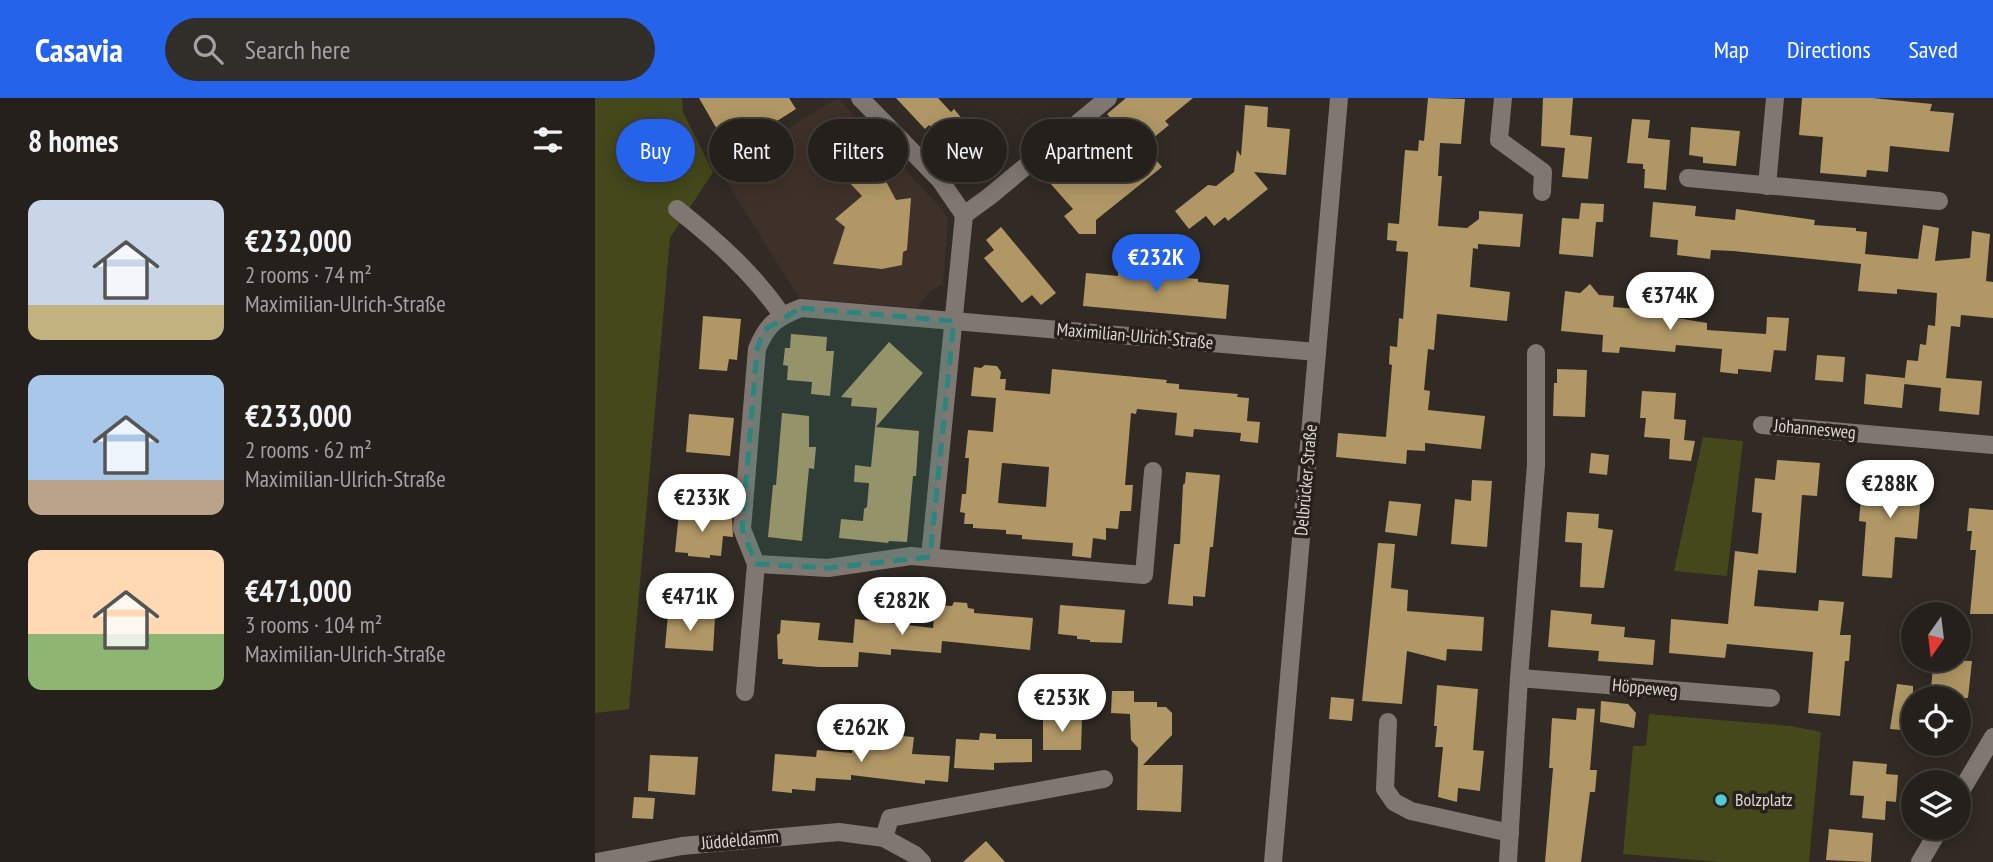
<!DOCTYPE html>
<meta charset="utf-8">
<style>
:root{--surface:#25201c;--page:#312d29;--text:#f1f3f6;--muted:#a3a3a3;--line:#423e3b;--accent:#2563eb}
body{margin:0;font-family:"PT Sans Narrow",sans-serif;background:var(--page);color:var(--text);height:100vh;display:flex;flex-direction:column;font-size:26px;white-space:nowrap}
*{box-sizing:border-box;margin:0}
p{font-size:23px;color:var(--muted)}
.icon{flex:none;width:38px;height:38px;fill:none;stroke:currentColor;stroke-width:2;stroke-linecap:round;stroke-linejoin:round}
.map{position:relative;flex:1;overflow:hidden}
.drawer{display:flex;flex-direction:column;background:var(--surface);width:595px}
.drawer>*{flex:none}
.hud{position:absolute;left:21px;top:21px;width:665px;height:63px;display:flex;gap:14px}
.needle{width:46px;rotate:194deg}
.tools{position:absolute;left:1306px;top:504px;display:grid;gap:14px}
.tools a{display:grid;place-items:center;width:70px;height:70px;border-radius:50%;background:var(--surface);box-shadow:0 4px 18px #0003,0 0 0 2px var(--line);font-size:35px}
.price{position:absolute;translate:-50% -60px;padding:0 16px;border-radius:24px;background:#fff;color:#222;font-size:23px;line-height:46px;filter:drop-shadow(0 2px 4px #0008)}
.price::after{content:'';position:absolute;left:50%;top:42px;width:21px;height:16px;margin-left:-10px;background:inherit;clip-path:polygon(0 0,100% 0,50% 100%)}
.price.selected{background:var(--accent);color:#fff}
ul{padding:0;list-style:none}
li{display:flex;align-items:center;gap:21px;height:175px;padding:0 28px}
li span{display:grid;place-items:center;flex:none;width:196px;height:140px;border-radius:14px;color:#555}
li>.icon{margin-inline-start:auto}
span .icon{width:84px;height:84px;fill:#fffc;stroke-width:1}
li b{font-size:30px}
h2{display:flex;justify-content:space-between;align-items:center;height:84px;padding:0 28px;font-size:30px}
.tag{padding:0 24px;border-radius:32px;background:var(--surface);box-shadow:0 4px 18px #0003,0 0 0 2px var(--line);font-size:24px;line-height:63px}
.tag.selected{background:var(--accent);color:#fff}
header{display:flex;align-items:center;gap:42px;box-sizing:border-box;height:98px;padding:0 35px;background:var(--accent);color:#fff}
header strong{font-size:33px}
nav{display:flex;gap:38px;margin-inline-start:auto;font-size:24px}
.search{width:490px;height:63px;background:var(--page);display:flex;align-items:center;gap:18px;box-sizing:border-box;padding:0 24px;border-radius:38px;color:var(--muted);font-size:26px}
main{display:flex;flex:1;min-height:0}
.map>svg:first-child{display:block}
.built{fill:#3e3129}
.green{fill:#44481b}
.building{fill:#b09765;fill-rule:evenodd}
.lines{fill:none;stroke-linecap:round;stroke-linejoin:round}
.minor{stroke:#7f7772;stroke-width:18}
.marked{fill:#2e857d;fill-opacity:0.2;stroke:#2e857d;stroke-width:5;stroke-dasharray:14 9;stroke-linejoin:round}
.poi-dot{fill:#52ccd6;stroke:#27201c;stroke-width:2.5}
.labels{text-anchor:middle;stroke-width:7;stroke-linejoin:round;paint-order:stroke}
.street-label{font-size:18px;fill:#dbd7d4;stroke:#27201c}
.poi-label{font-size:18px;fill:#dbd7d4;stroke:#27201c;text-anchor:start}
</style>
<header>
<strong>Casavia</strong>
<div class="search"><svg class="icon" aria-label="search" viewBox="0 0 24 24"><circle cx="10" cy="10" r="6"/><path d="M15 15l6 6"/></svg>Search here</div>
<nav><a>Map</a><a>Directions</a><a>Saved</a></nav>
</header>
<main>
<section class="drawer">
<h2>8 homes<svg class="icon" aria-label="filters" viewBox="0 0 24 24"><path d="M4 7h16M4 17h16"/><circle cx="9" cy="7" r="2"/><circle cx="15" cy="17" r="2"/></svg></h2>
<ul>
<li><span style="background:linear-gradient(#c9d6e8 75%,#c2b280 0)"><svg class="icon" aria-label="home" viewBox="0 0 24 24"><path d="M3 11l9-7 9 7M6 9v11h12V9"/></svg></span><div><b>€232,000</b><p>2 rooms · 74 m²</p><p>Maximilian-Ulrich-Straße</p></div></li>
<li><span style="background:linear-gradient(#a9c7e8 75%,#b9a48a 0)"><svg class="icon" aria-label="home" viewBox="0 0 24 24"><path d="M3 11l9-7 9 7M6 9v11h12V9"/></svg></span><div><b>€233,000</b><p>2 rooms · 62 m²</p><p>Maximilian-Ulrich-Straße</p></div></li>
<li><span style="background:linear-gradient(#ffd9b3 60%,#8fb573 0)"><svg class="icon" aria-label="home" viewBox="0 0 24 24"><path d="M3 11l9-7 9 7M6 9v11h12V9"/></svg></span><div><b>€471,000</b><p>3 rooms · 104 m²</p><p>Maximilian-Ulrich-Straße</p></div></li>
</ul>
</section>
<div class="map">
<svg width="1398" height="764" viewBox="0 0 1398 764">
<rect width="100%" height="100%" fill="#312a25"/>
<!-- built -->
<polygon class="built" points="243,0 347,111 353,121 348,186 335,193 322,210 204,200 124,72"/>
<!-- green -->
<g class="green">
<polygon points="0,0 87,0 88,14 118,74 75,140 34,611 0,615"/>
<polygon points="1108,339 1148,343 1132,478 1079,473"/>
<polygon points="1054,616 1196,628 1226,634 1214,764 1125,764 1028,756 1038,648 1051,648"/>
</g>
<!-- building -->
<g class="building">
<polygon points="104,0 194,0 201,11 155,40 160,48 139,61"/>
<polygon points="301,0 343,0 356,14 359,11 379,35 385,29 409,53 397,62 393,62 378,75 358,52 356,54 334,27 330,31"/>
<polygon points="531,0 598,0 570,23 574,27 551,46 558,54 556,56 567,69 501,122 501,136 484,136 469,118 478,111 454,84 459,80 455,76 475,59 479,63 482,61 486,66 526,32 512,16"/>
<polygon points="833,0 870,1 866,46 845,45 843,78 847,78 843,128 872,130 884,121 884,113 928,116 925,149 883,146 883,151 878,150 875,189 915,194 912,223 842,216 839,252 833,251 829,292 835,293 833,312 890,318 886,351 830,345 830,353 812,352 811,366 741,359 743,335 791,339 797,267 794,266 795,248 802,249 804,220 808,221 813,154 801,153 802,143 792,142 793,125 804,126 810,52 823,53 824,42 829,43"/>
<polygon points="948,0 978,0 975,37 997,39 993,81 967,79 970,50 946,48"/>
<polygon points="1207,0 1277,0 1337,6 1335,13 1359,15 1354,54 1295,48 1293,74 1272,72 1271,79 1225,75 1228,39 1204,37"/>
<polygon points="650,7 673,9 672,29 695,31 691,77 659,74 673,91 633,123 630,119 619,128 611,118 594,131 580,113 613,87 621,88 639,74 642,52 646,58"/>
<polygon points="1037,21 1055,22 1053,40 1075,42 1071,92 1049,90 1050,71 1048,71 1048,66 1032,65"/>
<polygon points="1096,29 1145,33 1141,68 1108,65 1108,59 1094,57"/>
<polygon points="265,40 292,69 286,74 301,102 316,100 312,152 308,154 307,167 287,171 238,166 250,129 240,121 267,98 237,66"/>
<polygon points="1058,104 1101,108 1100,118 1140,122 1141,111 1220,122 1219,127 1261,130 1261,133 1272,134 1270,156 1323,161 1328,127 1344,130 1340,163 1375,160 1377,133 1395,136 1391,183 1398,184 1398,220 1366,217 1365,229 1356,228 1351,280 1387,283 1384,317 1344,313 1346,290 1309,286 1312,262 1323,263 1325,246 1331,247 1333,227 1340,228 1342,195 1302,191 1302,196 1263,193 1266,166 1138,153 1116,152 1115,161 1082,157 1083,142 1055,139"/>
<polygon points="986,105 1009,106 1008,124 1001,124 998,159 964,156 967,120 984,121"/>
<polygon points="406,129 461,195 446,207 437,197 427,205 389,160 399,152 391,142"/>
<polygon points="523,169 550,171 549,176 603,181 603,184 634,187 631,221 488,208 491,175 523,178"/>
<polygon points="995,186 1004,197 1019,198 1018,209 1077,214 1076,219 1112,225 1112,232 1171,236 1172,219 1194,220 1191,253 1179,252 1176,274 1143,271 1143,276 1125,274 1127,251 1081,247 1080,254 1025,249 1024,255 1007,254 1008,237 966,233 970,193 985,195"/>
<polygon points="108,218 146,221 142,262 134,261 132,273 104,271"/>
<polygon points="196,236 232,239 231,253 239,253 235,298 216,296 217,284 192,282 193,268 188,267 190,250 195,250"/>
<polygon points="294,244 328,275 281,329 324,333 321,378 318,378 312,444 294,443 293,445 244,440 246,421 268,423 269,411 272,409 274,385 259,384 260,367 276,369 282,310 256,308 257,300 246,299"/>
<polygon points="1222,257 1250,259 1248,284 1220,282"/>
<path d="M390 267 402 268 406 274 405 281H411L410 292 455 296 457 271 572 282 571 285 584 286V291L643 296 642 299 654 300 652 323 665 324 663 345 645 343 646 335 599 331 598 339 580 337 582 315 542 311 541 316 536 315 530 387H538L536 413H525L523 431 511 430V442L498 440 496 460 477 458 478 445 427 441V437L411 436V432L378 430V426H369L370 415 365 414 367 396H371L374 360H370L373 332 398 334 401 300 376 298 379 269 386 270ZM407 365 454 369 451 409 403 405Z"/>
<polygon points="962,271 992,272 990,319 958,318 959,285 962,285"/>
<polygon points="1271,276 1310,280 1307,310 1269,306"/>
<polygon points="1047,293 1081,295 1079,321 1091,322 1089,342 1100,343 1096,363 1074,361 1075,341 1049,339 1051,320 1045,320"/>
<polygon points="187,315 214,318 214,349 221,349 219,371 214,370 207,443 173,439 178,387 181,387"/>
<polygon points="94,316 139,320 135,358 91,354"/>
<polygon points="996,355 1014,357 1012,377 994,375"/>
<polygon points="1182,362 1225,365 1222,398 1207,397 1201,475 1163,472 1159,508 1223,513 1224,502 1249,504 1245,537 1256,537 1254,563 1250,563 1245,618 1213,615 1218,554 1132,546 1130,560 1074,555 1076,521 1133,526 1140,453 1163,456 1167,415 1157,414 1160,380 1180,382"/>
<polygon points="1290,371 1328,375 1322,441 1300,439 1297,480 1267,478 1271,424 1264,423 1266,400 1287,402"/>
<polygon points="591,374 625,377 618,449 615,449 610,499 598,498 598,508 573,506 579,446 585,446 588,387 590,385"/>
<polygon points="877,382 897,383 892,449 856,446 860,401 876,403"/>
<polygon points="794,403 826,406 822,438 790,434"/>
<polygon points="1374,410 1398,412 1398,516 1375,516 1381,452 1375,452 1377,433 1372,433"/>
<polygon points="84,414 137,419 138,439 128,438 126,458 115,457 115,460 93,458 93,455 80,454"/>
<polygon points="972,414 1004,416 1003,430 1018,432 1009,490 985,489 987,445 970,444"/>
<polygon points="783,445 800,446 796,490 813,492 812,513 889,519 887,553 852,551 851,563 812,553 807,606 767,603"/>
<polygon points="359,504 372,505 373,510 379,511 379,515 438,520 435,552 347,543 346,555 296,551 296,557 264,554 263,569 224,569 187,566 188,561 183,561 182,537 185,535 186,522 225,525 223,542 258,545 260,521 338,530 340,507 357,508"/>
<polygon points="465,507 530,512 527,545 495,544 495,542 482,541 482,538 463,536"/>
<polygon points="956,512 997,516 996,526 1030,529 1029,539 1060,542 1058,567 1003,563 1004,553 953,549"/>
<polygon points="73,516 120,520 118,553 70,550"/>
<polygon points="1351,562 1377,563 1373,600 1335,600 1338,570 1351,571"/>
<polygon points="1302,586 1318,588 1318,633 1295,631"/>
<polygon points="842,587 883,591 878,652 889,653 885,693 863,690 862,704 843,699 848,649 840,649 842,628 839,628"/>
<polygon points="517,593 539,593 539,604 562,604 562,609 571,609 577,615 577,637 548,667 588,667 586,714 542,712 543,650 536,642 535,616 516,615"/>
<polygon points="736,599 759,601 757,623 734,621"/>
<polygon points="1006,603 1033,606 1041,615 1039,630 1005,624"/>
<polygon points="982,610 1000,611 995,672 1002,672 1000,694 995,694 986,764 950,764 958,670 954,670 957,620 981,622"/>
<polygon points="448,619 487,620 486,652 448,652"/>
<polygon points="258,634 319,639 317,656 355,658 353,684 330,682 330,686 256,677 256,682 221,680 220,693 197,691 197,695 177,693 180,656 221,659 222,652 257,655"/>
<polygon points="385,635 401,636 401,641 437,641 437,664 399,665 399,672 359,670 361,641 384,642"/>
<polygon points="55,657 103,659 100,697 53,693"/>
<polygon points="1258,663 1292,666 1291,676 1303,677 1301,704 1291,703 1290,722 1267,720 1269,698 1255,697"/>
<polygon points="39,699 60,700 58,721 37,720"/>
<polygon points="1234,731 1278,735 1276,764 1231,762"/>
<polygon points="391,743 410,764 368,764"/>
</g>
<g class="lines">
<!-- minor -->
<g class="minor">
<polyline points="265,0 345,82 369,117"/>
<polyline points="908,0 904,42 948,74 947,94"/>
<polyline points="1093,80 1344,103"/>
<polyline points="1172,88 1180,0"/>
<path d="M82 111C122 143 158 175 187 217"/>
<polyline points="1167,327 1398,347"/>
<polyline points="335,459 369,117 395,98 513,0"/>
<polyline points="161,466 233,470 316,458 549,477 558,373"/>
<polyline points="924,580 1176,600"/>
<path d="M150 594 161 466 147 431 162 251C172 226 182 219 206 210L722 254"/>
<polyline points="793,624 790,691 799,704 816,713 915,735"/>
<polyline points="1363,698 1398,639"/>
<polyline points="289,740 295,720 509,681"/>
<polyline points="2,764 87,748 244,734 289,740 320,757 327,764"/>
<polyline points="678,764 744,0"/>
<polyline points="913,764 924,580 941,367 941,255"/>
<polyline points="1325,764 1345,730"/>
</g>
</g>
<!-- marked area -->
<path class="marked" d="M206 210 359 223 335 459 233 470 161 466 147 431 162 251 169 232Z"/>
<!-- markers -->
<circle class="poi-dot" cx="1126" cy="702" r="7"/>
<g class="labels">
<!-- street labels -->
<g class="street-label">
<text transform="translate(540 238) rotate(5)" y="6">Maximilian-Ulrich-Straße</text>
<text transform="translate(1220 331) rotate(5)" y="6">Johannesweg</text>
<text transform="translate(711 382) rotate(-85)" y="6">Delbrücker Straße</text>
<text transform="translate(1050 590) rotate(5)" y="6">Höppeweg</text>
<text transform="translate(145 742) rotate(-5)" y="6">Jüddeldamm</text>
</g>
<!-- poi labels -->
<g class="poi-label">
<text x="1140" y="708">Bolzplatz</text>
</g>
</g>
</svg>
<div class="tools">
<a><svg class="needle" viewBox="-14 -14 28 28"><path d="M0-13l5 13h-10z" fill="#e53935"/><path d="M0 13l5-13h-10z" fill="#a3a3a3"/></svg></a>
<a><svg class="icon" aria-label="locate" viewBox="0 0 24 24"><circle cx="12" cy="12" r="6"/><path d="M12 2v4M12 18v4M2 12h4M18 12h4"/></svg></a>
<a><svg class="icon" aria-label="layers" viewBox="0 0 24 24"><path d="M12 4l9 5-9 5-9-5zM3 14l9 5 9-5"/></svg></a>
</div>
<b class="price selected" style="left:561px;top:196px">€232K</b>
<b class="price" style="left:1075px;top:234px">€374K</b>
<b class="price" style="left:1295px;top:422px">€288K</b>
<b class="price" style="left:107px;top:436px">€233K</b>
<b class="price" style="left:95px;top:535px">€471K</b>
<b class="price" style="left:307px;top:539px">€282K</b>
<b class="price" style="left:467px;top:636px">€253K</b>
<b class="price" style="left:266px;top:666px">€262K</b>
<div class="hud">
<a class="tag selected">Buy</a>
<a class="tag">Rent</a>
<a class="tag">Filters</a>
<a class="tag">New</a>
<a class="tag">Apartment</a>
</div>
</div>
</main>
